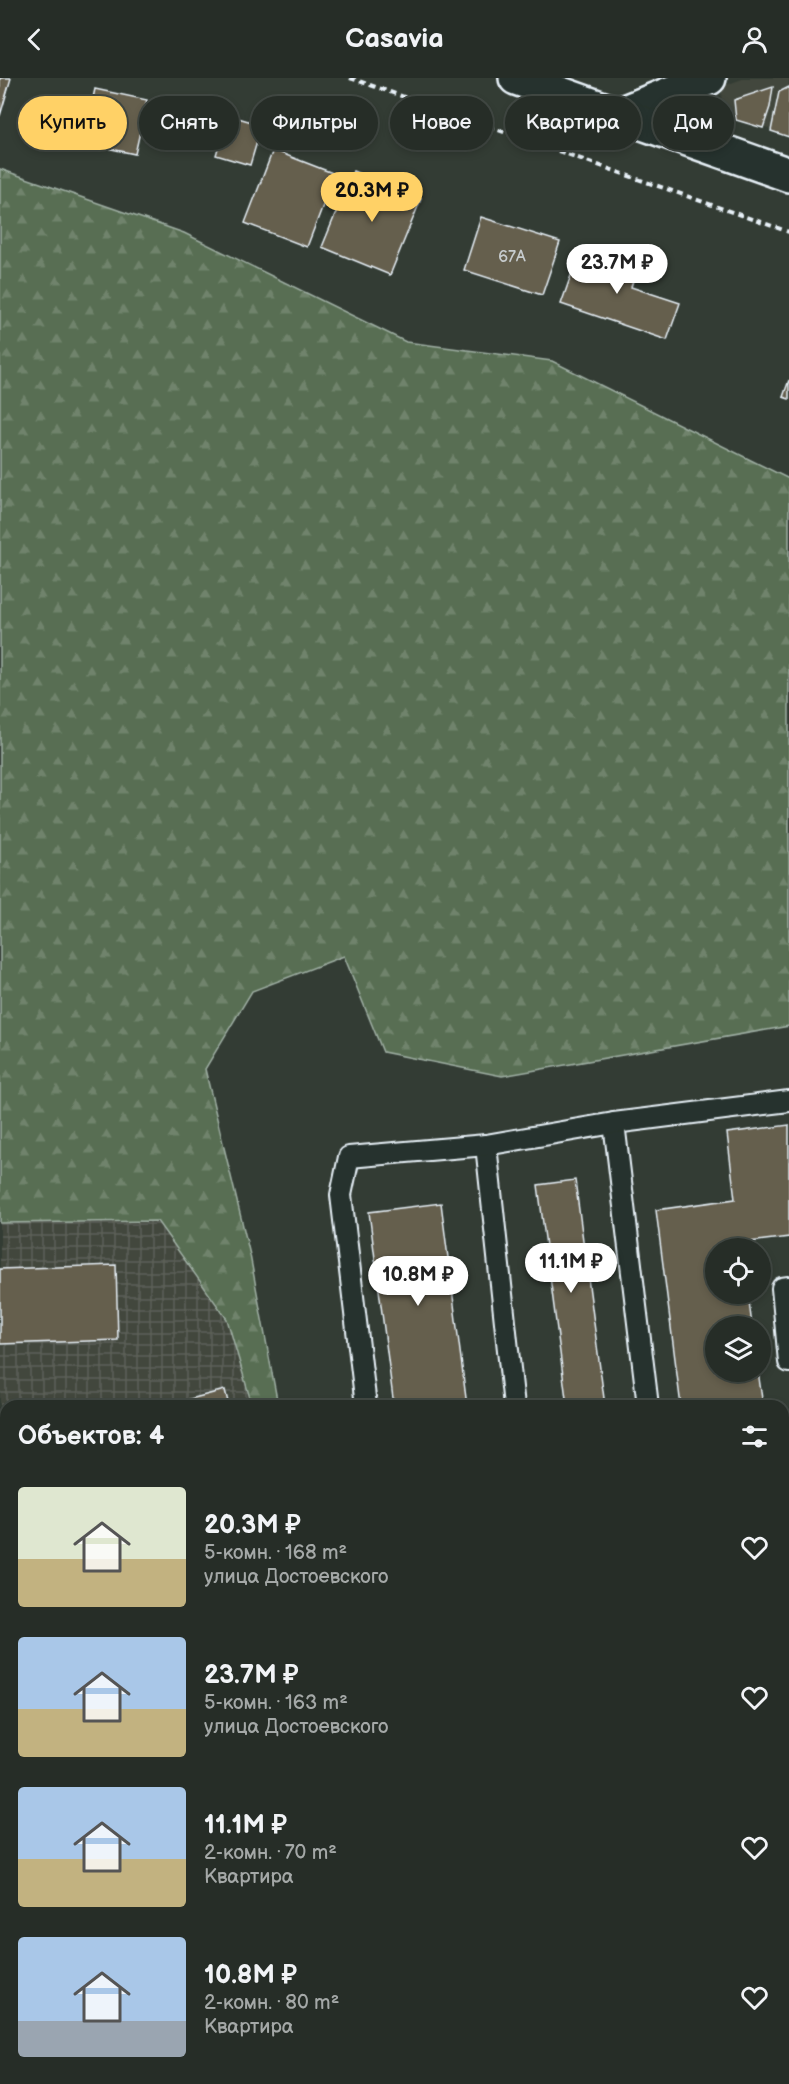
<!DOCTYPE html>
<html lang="ru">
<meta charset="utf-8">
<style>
:root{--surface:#262d27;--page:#2e352f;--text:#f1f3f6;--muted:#a4a8a7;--line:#424944;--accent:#ffd166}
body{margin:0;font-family:"Balsamiq Sans",sans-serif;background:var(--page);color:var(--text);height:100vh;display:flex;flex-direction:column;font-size:22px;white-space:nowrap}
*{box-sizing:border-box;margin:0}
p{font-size:20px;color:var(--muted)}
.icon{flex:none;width:33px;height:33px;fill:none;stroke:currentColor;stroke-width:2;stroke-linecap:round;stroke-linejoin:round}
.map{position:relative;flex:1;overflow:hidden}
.side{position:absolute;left:0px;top:1322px;width:789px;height:686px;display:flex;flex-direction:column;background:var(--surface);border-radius:18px 18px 0 0;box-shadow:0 3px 9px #0003,0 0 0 2px var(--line)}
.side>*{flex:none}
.top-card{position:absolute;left:18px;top:18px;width:753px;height:54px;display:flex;gap:12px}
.buttons{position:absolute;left:705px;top:1160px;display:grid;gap:12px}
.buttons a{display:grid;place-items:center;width:66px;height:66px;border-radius:50%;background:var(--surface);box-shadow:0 3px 9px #0003,0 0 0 2px var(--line);font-size:30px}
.price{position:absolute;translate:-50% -51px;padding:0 14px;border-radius:21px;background:#fff;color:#222;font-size:20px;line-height:39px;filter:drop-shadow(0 2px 3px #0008)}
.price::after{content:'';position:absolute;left:50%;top:36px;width:18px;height:14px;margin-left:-9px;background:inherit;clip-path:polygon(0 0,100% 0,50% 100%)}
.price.active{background:var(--accent);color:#111}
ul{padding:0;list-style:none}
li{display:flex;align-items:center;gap:18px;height:150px;padding:0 18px}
li span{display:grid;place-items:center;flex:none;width:168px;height:120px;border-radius:6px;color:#555}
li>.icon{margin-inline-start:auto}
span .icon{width:72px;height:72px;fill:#fffc;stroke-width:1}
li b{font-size:26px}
h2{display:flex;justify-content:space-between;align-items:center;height:72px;padding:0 18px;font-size:26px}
.pill{padding:0 21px;border-radius:27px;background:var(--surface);box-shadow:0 3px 9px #0003,0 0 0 2px var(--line);font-size:21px;line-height:54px}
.pill.active{background:var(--accent);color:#111}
header{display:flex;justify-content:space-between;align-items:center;height:78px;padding:0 18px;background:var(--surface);font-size:27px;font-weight:700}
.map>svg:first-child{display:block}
.built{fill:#42463c}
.industrial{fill:url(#industrial-grid)}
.forest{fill:url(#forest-firs);stroke:#a0b0a5;stroke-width:1.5}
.building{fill:#655e4e;stroke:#e8f1f8;stroke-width:1.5}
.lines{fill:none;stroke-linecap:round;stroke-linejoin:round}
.lane-casing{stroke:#e8f1f8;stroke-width:24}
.street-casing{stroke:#e8f1f8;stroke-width:38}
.secondary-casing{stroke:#e8f1f8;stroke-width:38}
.path{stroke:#e8f1f8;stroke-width:4;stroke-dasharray:6 4.5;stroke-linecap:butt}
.lane{stroke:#26332d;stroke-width:20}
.street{stroke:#26332d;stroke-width:33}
.secondary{stroke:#26332d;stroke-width:33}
.labels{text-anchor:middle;stroke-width:4.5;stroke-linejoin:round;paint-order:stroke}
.number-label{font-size:16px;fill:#c7ccce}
</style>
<header><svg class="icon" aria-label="back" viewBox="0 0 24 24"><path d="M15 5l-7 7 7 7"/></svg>Casavia<svg class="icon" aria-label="person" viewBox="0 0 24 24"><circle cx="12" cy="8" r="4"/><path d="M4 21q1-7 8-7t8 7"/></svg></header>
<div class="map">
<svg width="789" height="2006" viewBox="0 0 789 2006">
<defs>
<pattern id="industrial-grid" width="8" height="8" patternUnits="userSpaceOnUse" patternTransform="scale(1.5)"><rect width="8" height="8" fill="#42463c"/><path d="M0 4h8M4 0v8" fill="none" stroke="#5d6159"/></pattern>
<pattern id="forest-firs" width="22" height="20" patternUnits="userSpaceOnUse" patternTransform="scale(1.5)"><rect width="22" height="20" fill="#586e52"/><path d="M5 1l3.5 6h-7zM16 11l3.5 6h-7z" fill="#70836c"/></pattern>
</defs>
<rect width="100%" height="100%" fill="#333c34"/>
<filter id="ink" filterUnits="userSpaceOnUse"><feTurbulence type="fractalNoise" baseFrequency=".0167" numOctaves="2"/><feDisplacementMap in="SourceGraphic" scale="12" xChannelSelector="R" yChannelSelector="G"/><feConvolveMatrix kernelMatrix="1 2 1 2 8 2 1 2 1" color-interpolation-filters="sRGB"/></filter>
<g filter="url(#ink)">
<!-- built -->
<polygon class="built" points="745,0 789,0 789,58 719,32 723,8"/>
<!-- industrial -->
<polygon class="industrial" points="157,1143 227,1241 252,1327 6,1328 6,2001 783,2001 783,1857 789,1856 789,2006 0,2006 0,1145"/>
<!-- forest -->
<polygon class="forest" points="0,91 184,155 406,264 552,283 789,401 789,948 502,998 383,974 344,878 252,913 205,991 250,1177 278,1327 252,1327 227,1241 157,1143 0,1145"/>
<!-- building -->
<g class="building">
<polygon points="0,0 11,0 0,38"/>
<polygon points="773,9 770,29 763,50 736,42 734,22"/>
<polygon points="789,9 789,59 771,53 779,14"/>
<polygon points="95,11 147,22 135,76 83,65"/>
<polygon points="228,37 262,47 250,87 216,77"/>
<polygon points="273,72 335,96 307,169 245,145"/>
<polygon points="353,93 421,121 390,197 322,169"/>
<polygon points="481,139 560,164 542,217 464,192"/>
<polygon points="581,169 638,188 631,209 680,225 667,262 561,226"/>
<polygon points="789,302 789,321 783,319"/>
<polygon points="789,1047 789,1159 742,1165 742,1170 716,1170 716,1215 748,1215 752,1248 716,1248 716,1293 758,1293 763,1328 681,1328 656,1132 735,1121 727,1055"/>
<polygon points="575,1102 605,1328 567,1328 538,1107"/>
<polygon points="441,1125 467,1328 394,1328 369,1134"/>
<polygon points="116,1187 118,1262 0,1266 0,1191"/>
<polygon points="225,1312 229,1328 163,1328"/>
<polygon points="6,1365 6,1432 0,1433 0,1367"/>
<polygon points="6,1512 6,1643 0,1645 0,1513"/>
<polygon points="6,1742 6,2001 77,2001 58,2006 0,2006 0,1744"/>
<polygon points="789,1904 789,2006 555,2006 554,2001 783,2001 783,1906"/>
<polygon points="281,2001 313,2001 314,2006 264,2006"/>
</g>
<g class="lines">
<!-- lane casing -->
<g class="lane-casing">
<g id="lane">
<polyline points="614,1045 648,1328"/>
<polyline points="486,1067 514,1328"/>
<polyline points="789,1209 782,1210 789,1284"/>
<polyline points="366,1328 341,1117 349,1079 486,1067 614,1045 789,1023"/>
<polyline points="783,1440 789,1440"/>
<polyline points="783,1562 789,1603"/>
<polyline points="783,1816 789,1815"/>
<polyline points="103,2006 122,2001"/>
</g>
</g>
<!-- street casing -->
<g class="street-casing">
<polyline id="street" points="617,37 709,0"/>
</g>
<!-- secondary casing -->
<g class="secondary-casing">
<polyline id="secondary" points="516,0 789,97"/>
</g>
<!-- path -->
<polyline class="path" points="350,0 789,154"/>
<!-- lane -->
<use href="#lane" class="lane"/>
<!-- street -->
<use href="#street" class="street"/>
<!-- secondary -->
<use href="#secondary" class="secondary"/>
</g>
</g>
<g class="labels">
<!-- number labels -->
<g class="number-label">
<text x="512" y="184">67А</text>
</g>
</g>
</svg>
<div class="buttons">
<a><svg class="icon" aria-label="locate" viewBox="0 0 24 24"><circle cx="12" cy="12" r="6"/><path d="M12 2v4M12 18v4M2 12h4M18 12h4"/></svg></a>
<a><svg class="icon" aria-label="layers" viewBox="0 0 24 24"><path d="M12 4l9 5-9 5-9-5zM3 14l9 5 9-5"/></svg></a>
</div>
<b class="price active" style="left:372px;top:145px">20.3M ₽</b>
<b class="price" style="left:617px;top:217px">23.7M ₽</b>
<b class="price" style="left:571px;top:1216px">11.1M ₽</b>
<b class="price" style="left:418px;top:1229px">10.8M ₽</b>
<div class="top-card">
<a class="pill active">Купить</a>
<a class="pill">Снять</a>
<a class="pill">Фильтры</a>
<a class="pill">Новое</a>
<a class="pill">Квартира</a>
<a class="pill">Дом</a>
</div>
<section class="side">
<h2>Объектов: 4<svg class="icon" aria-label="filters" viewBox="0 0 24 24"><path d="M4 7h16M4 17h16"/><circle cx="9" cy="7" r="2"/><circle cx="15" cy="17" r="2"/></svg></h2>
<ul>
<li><span style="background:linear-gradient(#dfe7d0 60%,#c2b280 0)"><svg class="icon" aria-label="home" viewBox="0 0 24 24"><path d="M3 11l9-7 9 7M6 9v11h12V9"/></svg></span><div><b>20.3M ₽</b><p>5-комн. · 168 m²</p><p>улица Достоевского</p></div><svg class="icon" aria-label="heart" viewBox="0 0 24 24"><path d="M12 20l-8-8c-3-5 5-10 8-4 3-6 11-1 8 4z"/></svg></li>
<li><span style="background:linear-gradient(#a9c7e8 60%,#c2b280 0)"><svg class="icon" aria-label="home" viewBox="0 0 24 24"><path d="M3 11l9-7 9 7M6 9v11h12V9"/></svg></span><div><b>23.7M ₽</b><p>5-комн. · 163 m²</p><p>улица Достоевского</p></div><svg class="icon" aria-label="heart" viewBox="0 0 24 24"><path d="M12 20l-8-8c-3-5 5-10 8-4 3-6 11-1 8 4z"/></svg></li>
<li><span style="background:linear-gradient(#a9c7e8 60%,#c2b280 0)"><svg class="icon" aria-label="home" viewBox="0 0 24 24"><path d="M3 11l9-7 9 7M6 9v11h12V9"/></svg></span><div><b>11.1M ₽</b><p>2-комн. · 70 m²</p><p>Квартира</p></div><svg class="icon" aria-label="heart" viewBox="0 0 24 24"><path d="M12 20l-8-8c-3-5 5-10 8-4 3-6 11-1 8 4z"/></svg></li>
<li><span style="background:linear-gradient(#a9c7e8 70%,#9aa5b1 0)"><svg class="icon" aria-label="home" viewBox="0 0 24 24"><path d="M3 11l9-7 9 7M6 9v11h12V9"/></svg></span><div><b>10.8M ₽</b><p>2-комн. · 80 m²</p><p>Квартира</p></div><svg class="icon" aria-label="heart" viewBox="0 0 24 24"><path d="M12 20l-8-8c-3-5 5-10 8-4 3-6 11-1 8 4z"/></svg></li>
</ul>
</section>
</div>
